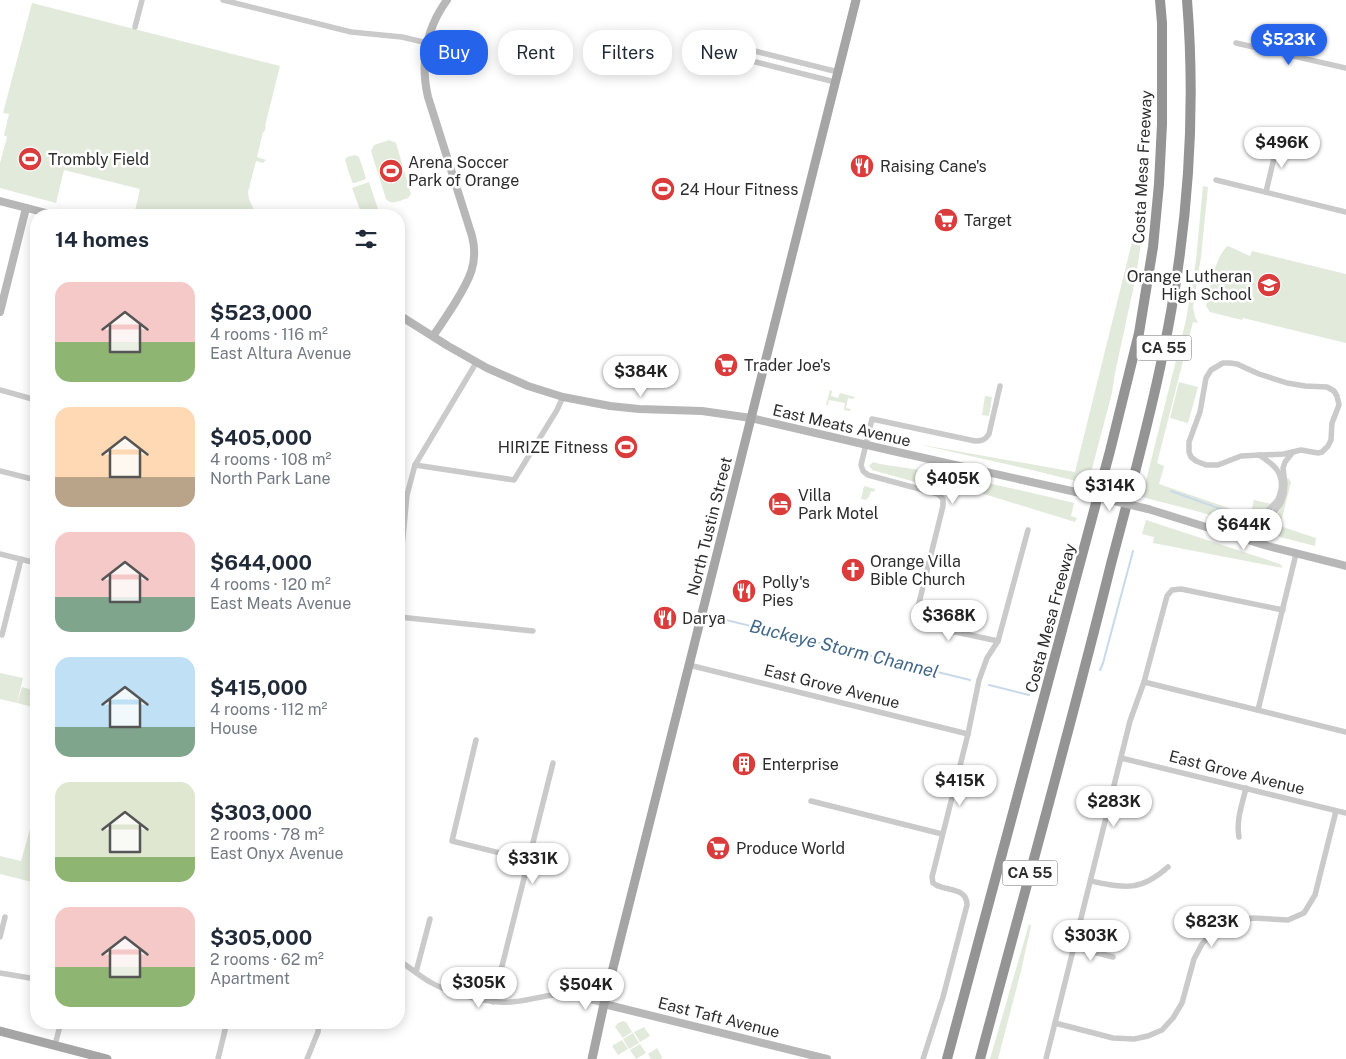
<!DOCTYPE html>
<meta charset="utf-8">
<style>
:root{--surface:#fff;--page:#f2f2f3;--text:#1f2937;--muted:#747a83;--accent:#2563eb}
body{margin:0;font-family:"Public Sans",sans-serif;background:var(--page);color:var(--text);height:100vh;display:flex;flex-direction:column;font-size:19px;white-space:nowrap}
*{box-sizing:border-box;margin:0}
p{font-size:16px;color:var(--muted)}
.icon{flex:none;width:28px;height:28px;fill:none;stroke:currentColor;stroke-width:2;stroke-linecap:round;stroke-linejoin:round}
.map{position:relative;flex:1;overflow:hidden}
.details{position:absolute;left:30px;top:209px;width:375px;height:820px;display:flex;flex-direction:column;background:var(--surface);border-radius:20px;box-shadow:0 2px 12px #0003}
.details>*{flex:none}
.hud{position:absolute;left:420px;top:30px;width:475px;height:45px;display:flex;gap:10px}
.price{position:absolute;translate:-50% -42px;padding:0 11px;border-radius:18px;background:#fff;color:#222;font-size:16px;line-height:32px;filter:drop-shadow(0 1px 2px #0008)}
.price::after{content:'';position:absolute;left:50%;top:30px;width:15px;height:11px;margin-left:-8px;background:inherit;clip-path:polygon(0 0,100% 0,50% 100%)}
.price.current{background:var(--accent);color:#fff}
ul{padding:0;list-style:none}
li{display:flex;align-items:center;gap:15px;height:125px;padding:0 25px}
li span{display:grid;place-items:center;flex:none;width:140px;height:100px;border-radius:15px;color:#555}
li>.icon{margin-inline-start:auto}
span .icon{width:60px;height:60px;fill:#fffc;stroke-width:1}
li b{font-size:21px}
h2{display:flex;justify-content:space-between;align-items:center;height:60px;padding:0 25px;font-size:21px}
.pill{padding:0 18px;border-radius:20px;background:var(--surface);box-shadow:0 2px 12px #0003;font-size:18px;line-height:45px}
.pill.current{background:var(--accent);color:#fff}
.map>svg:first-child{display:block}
.green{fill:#e2eadb}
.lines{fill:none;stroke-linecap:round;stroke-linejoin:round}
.stream{stroke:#c8d9e9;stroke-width:2}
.street{stroke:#cacaca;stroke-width:5.5}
.secondary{stroke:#b7b7b7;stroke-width:8}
.primary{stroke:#a5a5a5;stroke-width:9}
.highway{stroke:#949494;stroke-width:10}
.secondary-bridge{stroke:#b7b7b7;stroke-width:8}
.labels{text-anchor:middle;stroke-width:5;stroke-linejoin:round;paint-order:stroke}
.shield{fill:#fff;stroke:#6c6c6c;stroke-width:1}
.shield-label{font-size:15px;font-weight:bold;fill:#2d2d2d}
.poi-label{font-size:16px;fill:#2d2d2d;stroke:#fff;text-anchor:start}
.street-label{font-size:16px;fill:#2d2d2d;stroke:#fff}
.water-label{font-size:18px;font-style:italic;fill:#416789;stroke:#fff}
</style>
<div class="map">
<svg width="1346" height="1059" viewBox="0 0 1346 1059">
<rect width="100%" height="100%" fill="#fff"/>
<!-- green -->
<g class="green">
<polygon points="32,3 280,66 265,126 266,127 264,132 263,132 257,157 266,160 263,163 256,161 248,192 249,199 254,210 252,215 134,215 140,189 64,170 56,203 0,188 0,163 7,137 4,135 9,114 3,113"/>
<path d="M389 140 396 143 411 194 408 198C401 200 392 206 386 199L371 151 374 145Z"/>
<polygon points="355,155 359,157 366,178 364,180 354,183 352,182 345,160 347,157"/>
<polygon points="369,182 379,212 369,215 362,215 352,188"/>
<path d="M1203 186 1208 187 1201 257 1193 307 1195 317 1198 323 1193 322 1157 463 1164 466 1159 484 1240 512 1241 510 1251 512 1254 500 1271 504C1259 510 1262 521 1251 528L1200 512 1142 497 1186 320 1196 260Z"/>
<polygon points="1138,240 1141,243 1136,276 1115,373 1112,393 1088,484 1032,470 917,444 1075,472 1132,242"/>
<path d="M1228 246 1250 256 1252 251 1346 274V343L1243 318 1242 320 1210 312 1206 306C1209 292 1216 253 1228 246Z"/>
<polygon points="1179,382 1198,387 1188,423 1170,418"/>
<polygon points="830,390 832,391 831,396 838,398 840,393 855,397 853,399 848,398 846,408 851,409 850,411 844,410 845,403 829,400 828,405 826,405"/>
<polygon points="985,396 992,397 989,416 982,415"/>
<path d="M873 462 880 464C945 473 1010 487 1074 503L1071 516 1077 518 1075 522 955 485 944 490 872 470V469L869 466Z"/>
<polygon points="1288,478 1291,482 1280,526 1316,538 1315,546 1280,537 1273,532 1275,519 1282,505 1287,479"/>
<polygon points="864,486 875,489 874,492 871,491 869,497 866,500 861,499"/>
<polygon points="1146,520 1280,564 1283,568 1153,543 1154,537 1142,534"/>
<polygon points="0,673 23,678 17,703 0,699"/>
<polygon points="22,687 36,691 36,708 17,703"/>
<polygon points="36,808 36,883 0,874 0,856 21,861"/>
<polygon points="1029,924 1031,926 1021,971 998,1059 990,1059"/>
<polygon points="623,1021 626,1022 632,1032 623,1038 615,1027 618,1023"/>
<polygon points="644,1027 650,1036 640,1042 634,1032"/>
<polygon points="633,1033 639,1043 629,1049 623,1039"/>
<polygon points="622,1040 628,1049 618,1055 612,1046"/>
<polygon points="640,1044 646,1053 636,1059 630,1050"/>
<polygon points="657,1048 662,1057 661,1059 651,1059 648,1054"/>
</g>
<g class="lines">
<!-- stream -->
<g class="stream">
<polyline points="1171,491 1251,520"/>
<polyline points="718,618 970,680"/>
<polyline points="1100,670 1103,663 1133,551"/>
<polyline points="989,685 1029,695"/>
</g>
<!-- street -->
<g class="street">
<polyline points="223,0 351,32 402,37 427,43"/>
<polyline points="135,27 142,0"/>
<polyline points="1236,43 1346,68"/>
<polyline points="739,47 838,72"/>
<polyline points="736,57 835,82"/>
<polyline points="1216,180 1346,212"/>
<polyline points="1266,192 1278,141"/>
<polygon points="1223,363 1230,363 1237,364 1259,374 1287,383 1305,386 1327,387 1334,391 1337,396 1339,405 1332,423 1331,440 1328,446 1322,452 1318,453 1301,450 1284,454 1241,456 1218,465 1206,465 1196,461 1191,457 1189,452 1189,442 1200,412 1206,378 1211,370"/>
<polyline points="0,390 36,400"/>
<polyline points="415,465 514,480 557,410 563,397"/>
<polyline points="0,471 36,480"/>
<path d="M1256 543C1259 534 1260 521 1266 512 1269 508 1274 505 1277 501 1279 498 1280 494 1281 490 1284 472 1273 464 1259 455"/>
<polyline points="1264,545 1273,514 1281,503 1284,494 1285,484 1283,468 1285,462 1292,453"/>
<polyline points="0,554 36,563"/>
<polyline points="399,579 407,495 415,465 476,363"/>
<polyline points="399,617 533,631"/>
<polyline points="2,635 21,559"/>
<path d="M998 641 927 626C919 623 915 620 917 611L943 506V499L938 494 868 475 863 471 861 465 872 419 975 441C982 441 985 440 989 434L1000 386"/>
<polyline points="689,665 968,734"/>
<polyline points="1144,682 1346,732"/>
<polyline points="1258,710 1296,554"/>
<polyline points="476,740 452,841 528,860"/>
<polyline points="1121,758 1346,813"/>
<polyline points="811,801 942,834"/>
<path d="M1239 837C1236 820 1242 805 1246 788"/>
<path d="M1091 881C1125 888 1140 892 1168 867"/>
<polyline points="0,937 5,917"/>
<polyline points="1074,947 1113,957"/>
<path d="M399 961C410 967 419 976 430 982 447 992 480 1001 499 1002 519 1004 537 996 556 995 572 994 589 1000 604 1004"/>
<polyline points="416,972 430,919"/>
<polyline points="0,973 36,979"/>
<polyline points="493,1002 553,763"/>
<polyline points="1055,1023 1113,1038 1134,1039 1148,1036 1162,1030 1173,1018 1182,1003 1194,959 1202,944 1215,929 1232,922 1253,918 1288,920 1304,913 1315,895 1336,811"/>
<polyline points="55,1045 61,1022"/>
<polyline points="218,1059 227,1022"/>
<polyline points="307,1059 318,1032 319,1022"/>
<path d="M923 1059 943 997 967 905C967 888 948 891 936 885L933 883 932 877 968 734 979 680 987 658 998 641 1001 630 1028 530"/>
<polyline points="1046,1059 1130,721 1144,682 1167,596 1172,590 1181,589 1283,610"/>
</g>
<!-- secondary -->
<g class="secondary">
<polyline points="0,201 54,215"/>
<polyline points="0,312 26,208"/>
<polyline points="399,315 448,346 487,368 528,386 563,397 610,406 639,409 702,411 751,418 893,451 1076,492"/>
<path d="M433 336C441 325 448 314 455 303 469 280 479 263 472 236L428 97C420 62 426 29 447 0"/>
<polyline points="1148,509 1264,545 1346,566"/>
<polyline points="604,1004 827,1059"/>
</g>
<!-- primary -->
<g class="primary">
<polyline points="0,1031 107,1059"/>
<polyline points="592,1059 604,1004 856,0"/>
</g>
<!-- highway -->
<g class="highway">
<polyline points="947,1059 1110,451 1139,333 1153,247 1159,184 1162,124 1162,23 1160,0"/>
<path d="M980 1059C1024 894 1070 730 1111 564 1128 499 1146 434 1160 368 1186 248 1197 123 1187 0"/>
</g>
<!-- secondary-bridge -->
<polyline class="secondary-bridge" points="1076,492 1148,509"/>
</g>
<!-- icons -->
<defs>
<g id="stadium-disc" transform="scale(1.25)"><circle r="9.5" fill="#d93c3a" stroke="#fff"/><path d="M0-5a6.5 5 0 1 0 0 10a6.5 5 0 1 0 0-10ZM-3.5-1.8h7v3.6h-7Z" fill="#fff"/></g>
<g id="restaurant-disc" transform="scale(1.25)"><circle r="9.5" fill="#d93c3a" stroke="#fff"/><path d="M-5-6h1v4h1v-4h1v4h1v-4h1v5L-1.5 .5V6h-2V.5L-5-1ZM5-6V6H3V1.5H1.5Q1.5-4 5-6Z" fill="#fff"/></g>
<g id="supermarket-disc" transform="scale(1.25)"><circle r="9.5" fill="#d93c3a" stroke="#fff"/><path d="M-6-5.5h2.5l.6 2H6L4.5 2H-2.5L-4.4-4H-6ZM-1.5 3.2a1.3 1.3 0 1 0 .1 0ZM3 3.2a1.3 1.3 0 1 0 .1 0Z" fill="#fff"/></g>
<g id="school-disc" transform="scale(1.25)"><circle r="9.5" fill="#d93c3a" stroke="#fff"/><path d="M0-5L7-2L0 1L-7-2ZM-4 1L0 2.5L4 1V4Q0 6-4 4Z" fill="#fff"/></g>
<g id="hotel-disc" transform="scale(1.25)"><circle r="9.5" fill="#d93c3a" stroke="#fff"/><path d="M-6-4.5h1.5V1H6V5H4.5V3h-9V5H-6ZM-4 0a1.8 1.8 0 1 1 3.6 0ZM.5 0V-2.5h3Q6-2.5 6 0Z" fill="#fff"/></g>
<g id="church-disc" transform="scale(1.25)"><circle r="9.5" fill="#d93c3a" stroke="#fff"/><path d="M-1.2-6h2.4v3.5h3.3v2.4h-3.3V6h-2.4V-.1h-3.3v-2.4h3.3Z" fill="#fff"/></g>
<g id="building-disc" transform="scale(1.25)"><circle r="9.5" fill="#d93c3a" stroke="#fff"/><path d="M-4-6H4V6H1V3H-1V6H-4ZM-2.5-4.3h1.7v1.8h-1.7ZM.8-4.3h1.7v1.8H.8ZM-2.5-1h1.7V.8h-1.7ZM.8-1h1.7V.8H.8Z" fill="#fff"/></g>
</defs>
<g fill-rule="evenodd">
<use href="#stadium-disc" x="30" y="159"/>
<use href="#restaurant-disc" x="862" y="166"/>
<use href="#stadium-disc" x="391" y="171"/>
<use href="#stadium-disc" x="663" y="189"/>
<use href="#supermarket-disc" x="946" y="220"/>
<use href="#school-disc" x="1269" y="285"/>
<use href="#supermarket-disc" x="726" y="365"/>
<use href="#stadium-disc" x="626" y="447"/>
<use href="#hotel-disc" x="780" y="504"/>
<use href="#church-disc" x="853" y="570"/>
<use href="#restaurant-disc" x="744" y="591"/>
<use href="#restaurant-disc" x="665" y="618"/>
<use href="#building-disc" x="744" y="764"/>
<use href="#supermarket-disc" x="718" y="848"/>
</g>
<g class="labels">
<!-- shield labels -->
<g class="shield">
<rect x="1136.5" y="335.5" width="55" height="25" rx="4"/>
<rect x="1002.5" y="860.5" width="55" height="25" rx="4"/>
</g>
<g class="shield-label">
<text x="1164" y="353">CA 55</text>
<text x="1030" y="878">CA 55</text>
</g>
<!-- poi labels -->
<g class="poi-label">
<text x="48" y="165">Trombly Field</text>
<text x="408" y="168">Arena Soccer<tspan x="408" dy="18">Park of Orange</tspan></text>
<text x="880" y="172">Raising Cane's</text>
<text x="680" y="195">24 Hour Fitness</text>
<text x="964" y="226">Target</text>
<text x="1252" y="282" text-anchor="end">Orange Lutheran<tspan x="1252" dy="18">High School</tspan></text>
<text x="744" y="371">Trader Joe's</text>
<text x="608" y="453" text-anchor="end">HIRIZE Fitness</text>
<text x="798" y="501">Villa<tspan x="798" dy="18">Park Motel</tspan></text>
<text x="870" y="567">Orange Villa<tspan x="870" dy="18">Bible Church</tspan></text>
<text x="762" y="588">Polly's<tspan x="762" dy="18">Pies</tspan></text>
<text x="682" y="624">Darya</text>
<text x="762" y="770">Enterprise</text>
<text x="736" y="854">Produce World</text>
</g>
<!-- street labels -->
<g class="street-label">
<text transform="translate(1142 167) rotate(-87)" y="6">Costa Mesa Freeway</text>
<text transform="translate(842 425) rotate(13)" y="6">East Meats Avenue</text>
<text transform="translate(709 526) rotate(-76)" y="6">North Tustin Street</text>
<text transform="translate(1050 618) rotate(-75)" y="6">Costa Mesa Freeway</text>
<text transform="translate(832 686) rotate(14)" y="6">East Grove Avenue</text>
<text transform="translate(1237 772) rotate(14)" y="6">East Grove Avenue</text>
<text transform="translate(719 1017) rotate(14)" y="6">East Taft Avenue</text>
</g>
<!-- water labels -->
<g class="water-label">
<text transform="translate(844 649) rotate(14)" y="6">Buckeye Storm Channel</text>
</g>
</g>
</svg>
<b class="price current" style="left:1289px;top:66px">$523K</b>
<b class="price" style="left:1282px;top:169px">$496K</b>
<b class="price" style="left:641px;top:398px">$384K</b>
<b class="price" style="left:953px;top:505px">$405K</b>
<b class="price" style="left:1110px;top:512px">$314K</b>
<b class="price" style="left:1244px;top:551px">$644K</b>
<b class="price" style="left:949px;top:642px">$368K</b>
<b class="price" style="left:960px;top:807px">$415K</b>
<b class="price" style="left:1114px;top:828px">$283K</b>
<b class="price" style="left:533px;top:885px">$331K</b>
<b class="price" style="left:1212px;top:948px">$823K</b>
<b class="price" style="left:1091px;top:962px">$303K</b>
<b class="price" style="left:479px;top:1009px">$305K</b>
<b class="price" style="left:586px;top:1011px">$504K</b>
<div class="hud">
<a class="pill current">Buy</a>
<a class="pill">Rent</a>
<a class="pill">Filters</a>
<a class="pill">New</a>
</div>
<section class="details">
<h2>14 homes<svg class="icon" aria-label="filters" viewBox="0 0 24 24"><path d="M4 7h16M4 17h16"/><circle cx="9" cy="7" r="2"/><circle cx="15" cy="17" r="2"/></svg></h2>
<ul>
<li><span style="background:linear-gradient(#f6c9c9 60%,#8fb573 0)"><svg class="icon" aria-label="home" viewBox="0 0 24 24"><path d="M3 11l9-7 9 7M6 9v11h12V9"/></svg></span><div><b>$523,000</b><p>4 rooms · 116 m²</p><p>East Altura Avenue</p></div></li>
<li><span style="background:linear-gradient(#ffd9b3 70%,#b9a48a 0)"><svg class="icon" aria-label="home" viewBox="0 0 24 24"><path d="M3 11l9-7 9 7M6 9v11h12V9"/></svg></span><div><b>$405,000</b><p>4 rooms · 108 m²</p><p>North Park Lane</p></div></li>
<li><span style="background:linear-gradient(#f6c9c9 65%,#7fa58c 0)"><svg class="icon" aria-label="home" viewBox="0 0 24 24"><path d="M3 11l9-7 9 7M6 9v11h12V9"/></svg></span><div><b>$644,000</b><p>4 rooms · 120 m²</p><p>East Meats Avenue</p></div></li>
<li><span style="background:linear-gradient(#bfe0f5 70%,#7fa58c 0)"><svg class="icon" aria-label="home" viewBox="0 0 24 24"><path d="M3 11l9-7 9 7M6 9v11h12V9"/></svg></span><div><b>$415,000</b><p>4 rooms · 112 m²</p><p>House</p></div></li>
<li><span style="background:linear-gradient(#dfe7d0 75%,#8fb573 0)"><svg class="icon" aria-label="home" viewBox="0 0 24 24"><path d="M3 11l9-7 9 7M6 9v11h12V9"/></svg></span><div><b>$303,000</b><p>2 rooms · 78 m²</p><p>East Onyx Avenue</p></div></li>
<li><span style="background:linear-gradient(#f6c9c9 60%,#8fb573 0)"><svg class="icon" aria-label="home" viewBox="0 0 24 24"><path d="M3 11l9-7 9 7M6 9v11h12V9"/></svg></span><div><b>$305,000</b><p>2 rooms · 62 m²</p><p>Apartment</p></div></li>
</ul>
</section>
</div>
